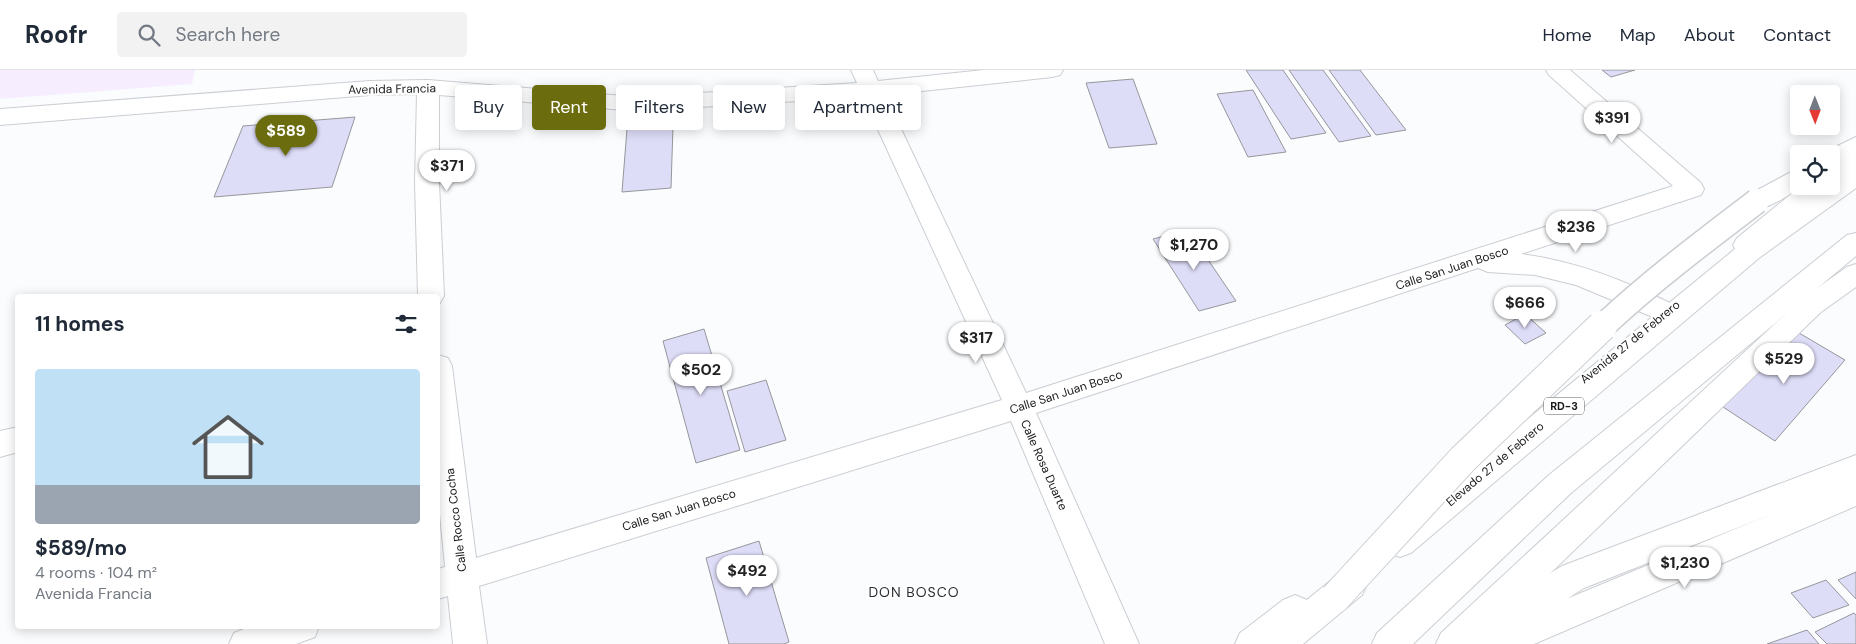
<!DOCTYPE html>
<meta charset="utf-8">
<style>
:root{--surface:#fff;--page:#f2f2f3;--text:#1f2937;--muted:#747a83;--line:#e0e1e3;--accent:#6b6c0d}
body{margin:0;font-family:"DM Sans",sans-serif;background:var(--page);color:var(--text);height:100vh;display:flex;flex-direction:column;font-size:19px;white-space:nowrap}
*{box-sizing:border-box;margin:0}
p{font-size:16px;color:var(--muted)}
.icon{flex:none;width:28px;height:28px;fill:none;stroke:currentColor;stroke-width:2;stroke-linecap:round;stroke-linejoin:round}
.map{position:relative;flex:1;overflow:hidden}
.side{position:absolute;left:15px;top:224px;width:425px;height:335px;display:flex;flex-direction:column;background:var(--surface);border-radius:5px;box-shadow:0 2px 12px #0003}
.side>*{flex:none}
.guide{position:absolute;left:455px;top:15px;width:475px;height:45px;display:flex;gap:10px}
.needle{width:32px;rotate:179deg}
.buttons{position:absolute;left:1790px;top:15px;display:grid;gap:10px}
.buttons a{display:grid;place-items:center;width:50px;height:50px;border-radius:5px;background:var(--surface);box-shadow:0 2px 12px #0003;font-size:25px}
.price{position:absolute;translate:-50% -42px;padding:0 11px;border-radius:18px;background:#fff;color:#222;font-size:16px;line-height:32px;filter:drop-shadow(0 1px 2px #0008)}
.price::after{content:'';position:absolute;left:50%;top:30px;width:15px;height:11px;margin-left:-8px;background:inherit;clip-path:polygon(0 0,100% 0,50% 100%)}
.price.current{background:var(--accent);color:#fff}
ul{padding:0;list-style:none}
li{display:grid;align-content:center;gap:10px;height:265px;padding:0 20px}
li+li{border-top:1px solid var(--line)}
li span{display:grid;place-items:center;height:155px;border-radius:5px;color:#555}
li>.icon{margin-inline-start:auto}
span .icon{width:90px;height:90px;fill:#fffc;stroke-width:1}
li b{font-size:21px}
h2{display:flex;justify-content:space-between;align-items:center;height:60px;padding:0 20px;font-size:21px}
.tag{padding:0 18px;border-radius:5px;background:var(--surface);box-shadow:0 2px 12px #0003;font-size:18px;line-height:45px}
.tag.current{background:var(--accent);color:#fff}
header{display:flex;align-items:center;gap:30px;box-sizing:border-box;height:70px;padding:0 25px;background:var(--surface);border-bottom:1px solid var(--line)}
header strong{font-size:24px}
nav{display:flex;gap:28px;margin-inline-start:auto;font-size:18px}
.search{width:350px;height:45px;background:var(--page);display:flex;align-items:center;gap:12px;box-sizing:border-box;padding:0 18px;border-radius:5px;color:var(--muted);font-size:19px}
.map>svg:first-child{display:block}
.medical{fill:#f6eeff}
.building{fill:#deddf8;stroke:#96969b}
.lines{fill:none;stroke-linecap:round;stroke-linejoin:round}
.minor-casing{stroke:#cbced2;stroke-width:2}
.primary-casing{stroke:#cbced2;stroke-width:2}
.motorway-casing{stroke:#cbced2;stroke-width:2}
.minor{fill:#fff;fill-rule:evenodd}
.primary{fill:#fff;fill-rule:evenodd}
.motorway{fill:#fff;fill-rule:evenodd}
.motorway-bridge-far1-casing{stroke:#cbced2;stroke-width:27;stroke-linecap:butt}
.motorway-bridge-casing{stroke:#cbced2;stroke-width:32;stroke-linecap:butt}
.motorway-bridge-far1{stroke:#fff;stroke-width:24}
.motorway-bridge{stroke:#fff;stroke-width:30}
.labels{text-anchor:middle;stroke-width:4.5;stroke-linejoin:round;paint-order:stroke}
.shield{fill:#fff;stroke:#5d5d5e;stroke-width:1}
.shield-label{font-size:11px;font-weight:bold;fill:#171819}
.street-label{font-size:12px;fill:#171819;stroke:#fff}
.neighbourhood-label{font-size:14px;letter-spacing:1px;fill:#2d3033;stroke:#fff}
</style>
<header>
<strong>Roofr</strong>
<div class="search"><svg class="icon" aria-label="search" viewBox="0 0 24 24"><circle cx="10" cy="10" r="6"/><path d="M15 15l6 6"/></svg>Search here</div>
<nav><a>Home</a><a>Map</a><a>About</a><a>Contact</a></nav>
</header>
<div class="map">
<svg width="1856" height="574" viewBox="0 0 1856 574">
<rect width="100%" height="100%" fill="#fafcfe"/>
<!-- medical -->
<polygon class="medical" points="0,0 195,0 192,14 0,29"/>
<!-- building -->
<g class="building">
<polygon points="1246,0 1283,0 1326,63 1291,69"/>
<polygon points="1289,0 1323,0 1371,66 1339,72"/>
<polygon points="1329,0 1360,0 1406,60 1376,65"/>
<polygon points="1602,0 1635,0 1611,7"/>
<polygon points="1133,9 1157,74 1109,78 1086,13"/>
<polygon points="1253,20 1286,82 1248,87 1217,24"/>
<polygon points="355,47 332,117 214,127 243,56"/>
<polygon points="673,56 671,118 622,122 627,59"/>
<polygon points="1188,160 1236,231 1199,241 1153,169"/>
<polygon points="1525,244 1546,263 1525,274 1505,255"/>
<polygon points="704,259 740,380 696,393 663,271"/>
<polygon points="1794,260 1845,290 1775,371 1723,337"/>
<polygon points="766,310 786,370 745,382 727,321"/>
<polygon points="759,471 789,572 784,574 729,574 706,488"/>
<polygon points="1856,502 1856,529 1838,510"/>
<polygon points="1826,510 1849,535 1813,548 1791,523"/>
<polygon points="1854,543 1856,545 1856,574 1827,574 1815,562"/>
<polygon points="1807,560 1819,574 1767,574"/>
</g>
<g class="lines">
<!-- minor casing -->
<g class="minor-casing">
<g id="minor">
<path d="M851 0H873L878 11 984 0H1063L1060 5 1052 7 885 25 1026 323 1673 116 1549 5 1546 0H1570L1701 113 1704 119 1701 125 1521 184C1576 191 1627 211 1676 236L1680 243 1676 250 1667 253 1576 215 1535 205 1488 202 1478 198 1036 343 1139 574H1105L1011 351 479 516 487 574H453L448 526 438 529V499L445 497 438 423V285L448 288 452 296 476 488 1002 330 863 27 636 41 439 25V112L444 226 440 233 438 234V226H418L415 112 417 24 370 25 0 55V39L370 11 428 10 636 27 857 13Z"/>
<polygon points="18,357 18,382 0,387 0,361"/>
<polygon points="1856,409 1856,436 1534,574 1479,574 1484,563"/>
<polygon points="251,556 319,556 315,567 296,574 229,574 234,563"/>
</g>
</g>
<!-- primary casing -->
<g class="primary-casing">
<g id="primary">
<polygon points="1856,81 1856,101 1839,113 1831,115 1831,95 1848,83"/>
<polygon points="1801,116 1830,116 1827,122 1802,140 1755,182 1746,184 1737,182 1733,175 1737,168"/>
<polygon points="1856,194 1856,217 1821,242 1477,574 1436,574 1441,563 1803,228 1847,197"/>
<polygon points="1295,525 1307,530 1311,541 1307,552 1278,574 1235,574 1240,563 1283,530"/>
</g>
</g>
<!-- motorway casing -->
<g class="motorway-casing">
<g id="motorway">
<polygon points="1856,67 1856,85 1831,97 1831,84 1823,83"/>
<polygon points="1856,98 1856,118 1759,188 1411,483 1400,487 1389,483 1384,473 1389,463 1741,174 1824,116 1831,116 1831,111 1848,100"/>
<path d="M1799 100V116H1803C1787 125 1767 143 1748 137L1745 131 1748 125 1791 102Z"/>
<polygon points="1856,163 1856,186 1571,423 1413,574 1372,574 1377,563 1549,405 1847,165"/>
<polygon points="1856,385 1856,411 1584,518 1520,559 1502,574 1460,574 1465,563 1496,537 1562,496"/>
<polygon points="1351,499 1362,503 1367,514 1362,525 1303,574 1261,574 1266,563 1340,503"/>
</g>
</g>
<!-- minor -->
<use href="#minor" class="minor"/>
<!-- primary -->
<use href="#primary" class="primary"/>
<!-- motorway -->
<use href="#motorway" class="motorway"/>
<!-- motorway-bridge-far1 casing -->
<g class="motorway-bridge-far1-casing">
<path id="motorway-bridge-far1" d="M1601 258C1650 212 1703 172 1757 131"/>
</g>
<!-- motorway-bridge casing -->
<g class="motorway-bridge-casing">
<polyline id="motorway-bridge" points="1335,528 1463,389 1602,256"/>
</g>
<!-- motorway-bridge-far1 -->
<use href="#motorway-bridge-far1" class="motorway-bridge-far1"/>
<!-- motorway-bridge -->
<use href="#motorway-bridge" class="motorway-bridge"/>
</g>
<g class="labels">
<!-- shield labels -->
<rect class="shield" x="1544" y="327.5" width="40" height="17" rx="4"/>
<g class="shield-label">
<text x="1564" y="340">RD-3</text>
</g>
<!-- street labels -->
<g class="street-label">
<text transform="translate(392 19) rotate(-1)" y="4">Avenida Francia</text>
<text transform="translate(1452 198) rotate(-18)" y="4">Calle San Juan Bosco</text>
<text transform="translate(1630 272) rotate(-39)" y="4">Avenida 27 de Febrero</text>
<text transform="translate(1066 322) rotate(-18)" y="4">Calle San Juan Bosco</text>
<text transform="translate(1495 394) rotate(-40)" y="4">Elevado 27 de Febrero</text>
<text transform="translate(1044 395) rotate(66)" y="4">Calle Rosa Duarte</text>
<text transform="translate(679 440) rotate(-17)" y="4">Calle San Juan Bosco</text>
<text transform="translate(456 450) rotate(-97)" y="4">Calle Rocco Cocha</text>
</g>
<!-- neighbourhood labels -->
<g class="neighbourhood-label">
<text x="914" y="527">DON BOSCO</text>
</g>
</g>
</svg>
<div class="buttons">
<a><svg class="needle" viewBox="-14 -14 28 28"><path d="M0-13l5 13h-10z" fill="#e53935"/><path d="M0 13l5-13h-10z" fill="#747a83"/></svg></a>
<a><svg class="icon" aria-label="locate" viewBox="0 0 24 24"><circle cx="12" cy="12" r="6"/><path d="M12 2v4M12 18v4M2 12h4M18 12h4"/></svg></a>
</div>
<b class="price" style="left:1612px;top:74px">$391</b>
<b class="price current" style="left:286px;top:87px">$589</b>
<b class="price" style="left:447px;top:122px">$371</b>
<b class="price" style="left:1576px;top:183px">$236</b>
<b class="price" style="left:1194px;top:201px">$1,270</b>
<b class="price" style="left:1525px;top:259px">$666</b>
<b class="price" style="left:976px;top:294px">$317</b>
<b class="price" style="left:1784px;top:315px">$529</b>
<b class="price" style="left:701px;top:326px">$502</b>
<b class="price" style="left:1685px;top:519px">$1,230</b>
<b class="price" style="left:747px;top:527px">$492</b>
<div class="guide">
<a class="tag">Buy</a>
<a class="tag current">Rent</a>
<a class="tag">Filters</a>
<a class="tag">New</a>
<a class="tag">Apartment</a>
</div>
<section class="side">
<h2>11 homes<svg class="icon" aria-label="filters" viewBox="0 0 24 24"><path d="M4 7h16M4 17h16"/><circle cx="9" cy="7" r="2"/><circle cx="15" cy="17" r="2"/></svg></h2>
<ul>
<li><span style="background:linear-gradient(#bfe0f5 75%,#9aa5b1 0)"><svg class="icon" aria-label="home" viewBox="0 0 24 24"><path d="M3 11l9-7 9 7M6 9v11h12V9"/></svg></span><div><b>$589/mo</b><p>4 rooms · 104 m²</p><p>Avenida Francia</p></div></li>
</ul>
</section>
</div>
